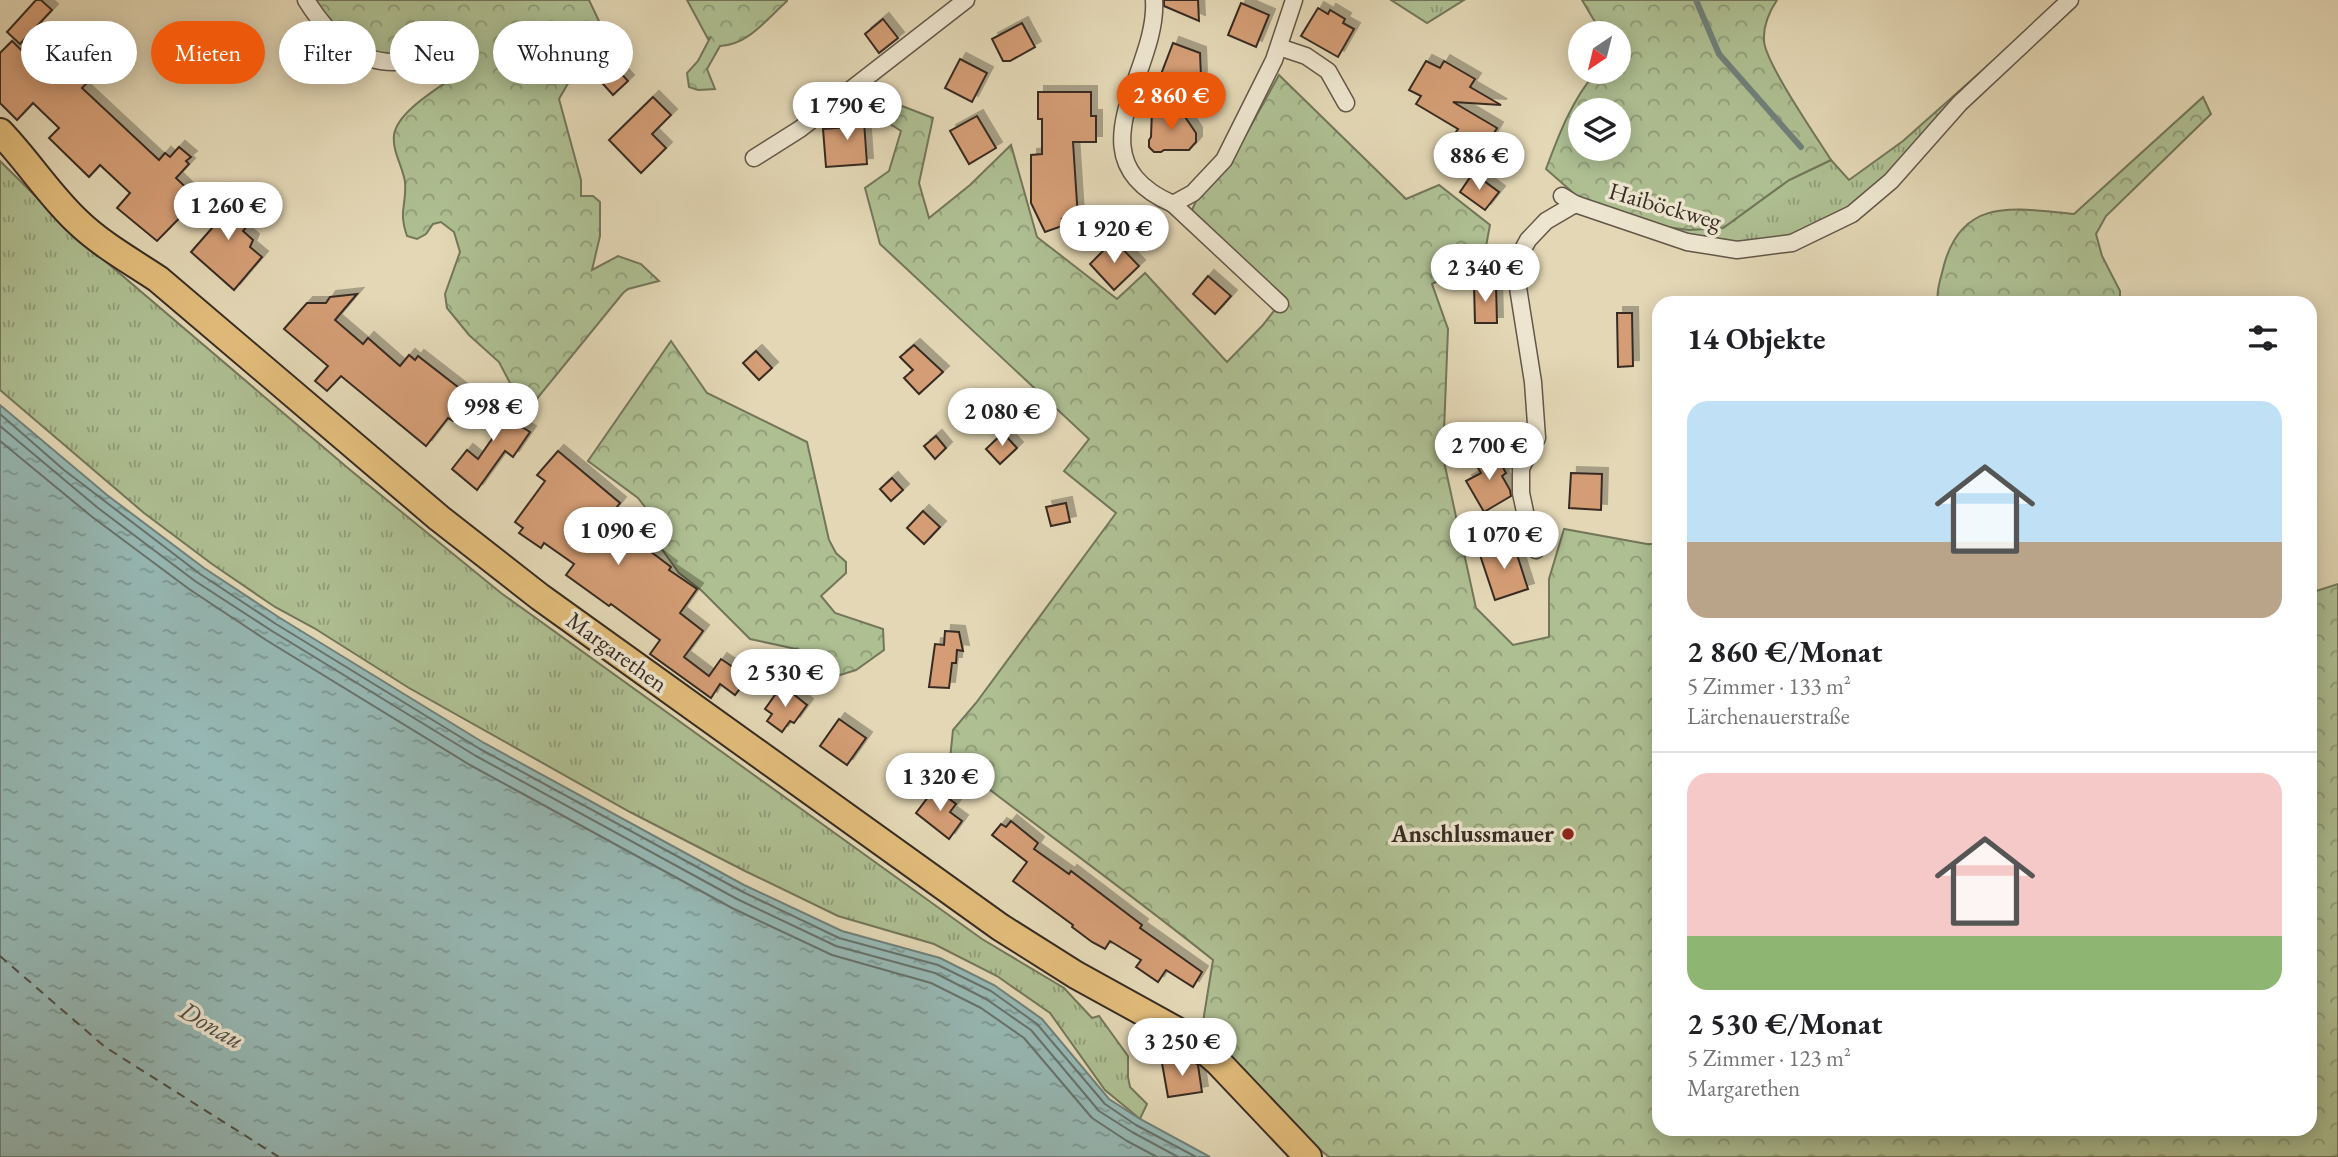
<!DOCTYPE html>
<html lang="de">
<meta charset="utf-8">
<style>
:root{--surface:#fff;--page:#f6f6f6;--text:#202124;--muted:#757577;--line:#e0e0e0;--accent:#ea580c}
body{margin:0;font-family:"EB Garamond",serif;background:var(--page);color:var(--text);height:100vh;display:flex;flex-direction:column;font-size:26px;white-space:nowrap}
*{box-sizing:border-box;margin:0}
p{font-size:23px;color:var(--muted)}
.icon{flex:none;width:38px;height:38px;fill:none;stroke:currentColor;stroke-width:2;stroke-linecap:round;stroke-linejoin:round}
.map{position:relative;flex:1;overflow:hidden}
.panel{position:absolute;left:1652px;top:296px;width:665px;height:840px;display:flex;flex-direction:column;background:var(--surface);border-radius:21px;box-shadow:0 4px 18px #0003}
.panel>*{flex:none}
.banner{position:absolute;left:21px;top:21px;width:665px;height:63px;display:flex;gap:14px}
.needle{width:46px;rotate:215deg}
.buttons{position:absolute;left:1568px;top:21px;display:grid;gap:14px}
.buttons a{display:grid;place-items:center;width:63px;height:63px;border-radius:50%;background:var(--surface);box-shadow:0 4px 18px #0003;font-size:35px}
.price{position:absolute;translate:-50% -60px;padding:0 16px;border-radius:24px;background:#fff;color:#222;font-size:23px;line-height:46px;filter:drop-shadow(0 2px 4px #0008)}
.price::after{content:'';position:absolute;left:50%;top:42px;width:21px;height:16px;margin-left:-10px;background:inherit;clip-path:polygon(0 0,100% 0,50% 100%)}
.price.selected{background:var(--accent);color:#fff}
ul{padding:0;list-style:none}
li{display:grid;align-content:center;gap:14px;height:371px;padding:0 35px}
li+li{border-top:2px solid var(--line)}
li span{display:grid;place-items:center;height:217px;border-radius:21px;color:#555}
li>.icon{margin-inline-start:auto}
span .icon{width:126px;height:126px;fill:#fffc;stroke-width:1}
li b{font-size:30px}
h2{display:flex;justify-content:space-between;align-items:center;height:84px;padding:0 35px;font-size:30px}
.chip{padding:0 24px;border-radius:32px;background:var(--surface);box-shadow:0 4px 18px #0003;font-size:24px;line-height:63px}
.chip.selected{background:var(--accent);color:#fff}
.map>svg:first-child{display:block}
.grass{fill:url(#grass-tufts);stroke:#73765a;stroke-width:2}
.forest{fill:url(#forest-crowns);stroke:#73765a;stroke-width:2;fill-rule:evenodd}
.water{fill:url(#water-ripples);stroke:#70807a;stroke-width:2}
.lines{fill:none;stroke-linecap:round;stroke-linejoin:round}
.shore{stroke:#67726c;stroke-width:2}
.stream{stroke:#70807a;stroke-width:6}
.ferry{stroke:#504f47;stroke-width:2;stroke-dasharray:9 7;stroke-linecap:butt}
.building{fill:#d49d74;stroke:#382c23;stroke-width:2;filter:url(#shadow)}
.street-casing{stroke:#635748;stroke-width:19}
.primary-casing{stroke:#382c23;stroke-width:30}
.street{stroke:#ede5cf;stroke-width:16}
.primary{stroke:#e2bc7a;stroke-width:26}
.poi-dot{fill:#8f2418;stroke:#ede5cf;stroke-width:2.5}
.labels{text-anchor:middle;stroke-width:7;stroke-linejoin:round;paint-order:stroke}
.street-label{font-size:24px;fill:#382c23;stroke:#ede5cf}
.poi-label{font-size:24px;font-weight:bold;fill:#382c23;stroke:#ede5cf;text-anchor:end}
.water-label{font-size:26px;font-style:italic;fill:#504f47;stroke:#ede5cf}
</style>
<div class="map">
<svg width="2338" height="1157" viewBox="0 0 2338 1157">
<defs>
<pattern id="grass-tufts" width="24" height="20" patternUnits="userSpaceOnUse" patternTransform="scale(1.75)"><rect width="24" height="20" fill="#aebf92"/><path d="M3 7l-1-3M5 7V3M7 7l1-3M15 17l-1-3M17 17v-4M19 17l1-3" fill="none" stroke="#8f9b77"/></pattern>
<pattern id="forest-crowns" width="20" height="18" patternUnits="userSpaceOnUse" patternTransform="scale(1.75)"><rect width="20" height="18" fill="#aebf92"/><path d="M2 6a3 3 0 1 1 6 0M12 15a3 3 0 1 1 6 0" fill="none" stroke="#8f9b77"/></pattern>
<pattern id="water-ripples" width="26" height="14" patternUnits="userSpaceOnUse" patternTransform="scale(1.75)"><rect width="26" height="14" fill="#96b8b4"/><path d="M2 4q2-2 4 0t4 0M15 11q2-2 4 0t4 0" fill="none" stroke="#7b9692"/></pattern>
<filter id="shadow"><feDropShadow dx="6" dy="-6" stdDeviation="0" flood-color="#0004"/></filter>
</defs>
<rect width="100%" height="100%" fill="#e3d7b5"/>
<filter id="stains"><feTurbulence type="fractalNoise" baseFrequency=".00286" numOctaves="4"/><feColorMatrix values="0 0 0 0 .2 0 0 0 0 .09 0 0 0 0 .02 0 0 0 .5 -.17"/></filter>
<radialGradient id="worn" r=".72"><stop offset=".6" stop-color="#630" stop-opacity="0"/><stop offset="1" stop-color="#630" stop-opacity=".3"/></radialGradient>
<!-- grass -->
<g class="grass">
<polygon points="1391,0 1464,0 1427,23"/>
<polygon points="2021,36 1887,178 1834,220 1778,241 1717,243 1644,224 1723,228 1789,180 1831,160 1849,180 1903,141"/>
<polygon points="0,161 77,237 349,469 501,593 982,939 1064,988 1092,1018 1099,1016 1128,1056 1128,1077 1130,1087 1147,1104 1140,1119 1105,1090 1050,1013 997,976 934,944 838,916 745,871 630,812 409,688 314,628 275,607 212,564 144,513 0,390"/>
</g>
<!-- forest -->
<g class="forest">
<path d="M312 0H589L599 21 600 33 574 73 559 99 581 180V196H593L600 202V236L592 270 618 256 641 264 659 281 628 289 623 293 531 406 510 383 499 362 469 335 447 308 445 294 460 252 454 232 441 222 433 224 426 234 417 239 407 236C398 210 407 205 405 182 403 167 392 151 394 135 398 108 449 83 468 66L458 49 445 41H438L408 53 387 56 349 44Z"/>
<path d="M687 0H787V1C767 19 748 45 720 46L707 69 715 89 698 90 689 87 687 73 698 61 710 38 708 39Z"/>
<path d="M1582 0H1777C1769 12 1763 26 1764 41 1766 64 1816 136 1831 160L1789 180 1723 228 1689 230 1644 224 1579 198 1546 169C1559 134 1572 100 1596 72H1619V33H1606L1595 22ZM1580 110H1619V149H1580Z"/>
<path d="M1279 75 1406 199 1439 185 1490 225 1484 257 1432 284 1448 329 1443 457 1476 608 1513 645 1549 637V579L1564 529 1647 544H1659V1129H2310V593L2338 584V1157H1329L1311 1142 1202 1028 1213 960C1127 891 1037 827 950 759L953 730 976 703 1116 513 1064 471 1089 439 880 244 865 188 889 171 901 131 890 124 875 126 876 96 933 118 919 183 929 218 970 185 1011 145 1037 237 1117 299 1145 273 1227 362 1262 326 1285 297 1195 216 1192 210 1196 201 1227 169Z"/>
<path d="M2203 97 2211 114 2106 216 2096 234 2102 256 2120 291V303H1938C1936 290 1941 278 1944 265 1963 195 2018 209 2074 214Z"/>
<polygon points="671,341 707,393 807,442 829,540 836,553 846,562 846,573 821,596 835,613 883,629 884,650 856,670 837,676 813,665 796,649 750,639 702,591 679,573 653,537 652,516 638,498 588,461"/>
</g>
<!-- water -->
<polygon class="water" points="0,405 107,495 204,568 280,618 484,743 744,885 842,931 940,958 994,985 1042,1019 1109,1099 1140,1119 1210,1157 0,1157"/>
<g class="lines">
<!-- shore -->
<g class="shore">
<polyline points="0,414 64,470 200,574 276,624 480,749 741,891 839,938 938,965 991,991 1037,1024 1105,1104 1136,1125 1196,1157"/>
<polyline points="0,426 98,508 195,581 272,631 476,756 737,899 836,946 935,973 986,999 1031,1030 1099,1111 1132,1132 1178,1157"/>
<polyline points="0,441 91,516 189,589 266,640 470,765 732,908 832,955 931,983 981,1008 1024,1038 1092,1118 1127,1141 1157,1157"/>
</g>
<!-- stream -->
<polyline class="stream" points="1696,0 1719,54 1801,147"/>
<!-- ferry -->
<polyline class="ferry" points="0,956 105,1047 279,1157"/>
</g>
<!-- building -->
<g class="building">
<polygon points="36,0 41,0 52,10 20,44 7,32"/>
<polygon points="1164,0 1198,0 1199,21 1164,6"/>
<polygon points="1241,3 1269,15 1256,47 1228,35"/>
<polygon points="1318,8 1328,14 1330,10 1345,19 1343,23 1354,29 1338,57 1301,36"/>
<polygon points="883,19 898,38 879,53 865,34"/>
<polygon points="1022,23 1035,47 1010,61 1003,61 992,39"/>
<polygon points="12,41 52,80 69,61 90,80 82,88 159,160 165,153 170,157 179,147 191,157 186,161 189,164 176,178 198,199 157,241 117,208 130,193 100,165 89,177 49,138 59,128 33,103 17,120 0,103 0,53"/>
<polygon points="1173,43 1200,53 1201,76 1196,90 1160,77"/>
<polygon points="960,59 987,73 972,102 945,88"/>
<polygon points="609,60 628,81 613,95 594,74"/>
<polygon points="1426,61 1440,68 1444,61 1475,79 1470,87 1501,105 1453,102 1497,128 1483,152 1454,135 1458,129 1416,104 1421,96 1409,90"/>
<polygon points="1038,92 1091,92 1091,116 1096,116 1096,142 1073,142 1078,218 1062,219 1065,225 1045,232 1031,203 1031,155 1042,154 1042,119 1038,119"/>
<polygon points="653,97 671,115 652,134 666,148 641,173 609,140"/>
<polygon points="863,107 867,164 826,167 823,129 848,127 847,108"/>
<polygon points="1152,110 1181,111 1196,133 1196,142 1189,150 1164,150 1161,152 1154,152 1149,147 1149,140 1151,137"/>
<polygon points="977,116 996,148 969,164 950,131"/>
<polygon points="1473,173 1499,192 1485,210 1460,192"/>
<polygon points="221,189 253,219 243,231 253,240 250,247 262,257 234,290 191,252 220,219 206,206"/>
<polygon points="1114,240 1139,266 1114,290 1090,264"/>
<polygon points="1208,276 1231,296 1215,314 1193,294"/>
<polygon points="1474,284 1496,284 1497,323 1475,323"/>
<polygon points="357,294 335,320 363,344 368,338 400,366 409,355 415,360 418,356 472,398 453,421 448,418 426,446 341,376 327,391 315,381 328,366 284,329 307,303 326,303 330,297"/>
<polygon points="1617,313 1632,313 1633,366 1618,367"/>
<polygon points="914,345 943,372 919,394 904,378 913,370 900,357"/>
<polygon points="756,351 772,368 759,380 743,363"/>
<polygon points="503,395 507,410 525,423 522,427 530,432 513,457 505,451 477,490 452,469 467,450 478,459 494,436 483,401"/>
<polygon points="1003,433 1017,448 1000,464 986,449"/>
<polygon points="936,436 946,448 935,459 924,446"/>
<polygon points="1493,450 1506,473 1502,476 1510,490 1511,496 1484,512 1466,481 1481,473 1474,461"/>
<polygon points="558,451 620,503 612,513 642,536 649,544 646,548 671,567 669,570 697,589 680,613 703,631 684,657 709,676 721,659 727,663 748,678 735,695 720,684 711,698 650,654 660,640 611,604 609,606 566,575 574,564 544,543 541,548 519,533 523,528 515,522 545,481 537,475"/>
<polygon points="1571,473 1602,474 1601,510 1569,508"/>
<polygon points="892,478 903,490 891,501 880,489"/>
<polygon points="1066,503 1070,522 1051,526 1046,507"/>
<polygon points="923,511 940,527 924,544 907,528"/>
<polygon points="1513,542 1528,589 1495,600 1479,552"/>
<polygon points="945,631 959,632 963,651 957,650 956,663 952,663 949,688 929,687 935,644 944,645"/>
<polygon points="791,654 806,664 794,691 779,671"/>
<polygon points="782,685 807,705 794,723 790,721 782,732 767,721 772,714 765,709"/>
<polygon points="839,719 866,738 847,765 820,746"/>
<polygon points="935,788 956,804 950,812 962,821 949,839 916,813"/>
<polygon points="1011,821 1038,843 1034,849 1069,874 1071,871 1142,925 1140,928 1202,972 1193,987 1166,970 1158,982 1136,967 1141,960 1110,941 1105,949 1092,942 1072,927 1073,925 1013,881 1027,862 992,835 1001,824 1006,827"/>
<polygon points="1190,1059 1198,1065 1202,1092 1168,1097 1162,1063"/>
</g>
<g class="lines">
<!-- street casing -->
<g class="street-casing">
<g id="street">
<path d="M306 0C326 32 354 63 395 62"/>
<path d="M1154 0C1159 72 1068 158 1173 204"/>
<polyline points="1279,47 1306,56 1328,71 1346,103"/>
<polyline points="754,158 800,129 966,0"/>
<polyline points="1562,196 1575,204 1687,242 1737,250 1792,243 1852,214 1891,181 1960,103 2070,0"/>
<polyline points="1280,304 1173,204 1193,193 1224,160 1274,60 1294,0"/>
<polyline points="1536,550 1528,526 1521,493 1521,468 1537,438 1533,382 1516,275 1520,255 1528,240 1546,221 1575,204"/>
</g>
</g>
<!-- primary casing -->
<g class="primary-casing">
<path id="primary" d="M0 132C28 161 49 195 78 222 102 245 131 261 158 279L439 518 540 597 1000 927 1076 975 1192 1039 1218 1062 1308 1157"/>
</g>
<!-- street -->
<use href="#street" class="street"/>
<!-- primary -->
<use href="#primary" class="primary"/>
</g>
<!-- markers -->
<circle class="poi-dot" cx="1568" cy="834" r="7"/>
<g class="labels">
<!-- street labels -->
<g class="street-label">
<text transform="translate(1665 206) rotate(16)" y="8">Haiböckweg</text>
<text transform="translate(617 652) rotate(36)" y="8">Margarethen</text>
</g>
<!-- poi labels -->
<g class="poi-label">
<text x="1554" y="842">Anschlussmauer</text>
</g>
<!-- water labels -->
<g class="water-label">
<text transform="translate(212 1025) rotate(30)" y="9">Donau</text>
</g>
</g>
<rect width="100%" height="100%" filter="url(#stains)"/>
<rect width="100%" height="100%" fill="url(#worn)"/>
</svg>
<div class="buttons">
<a><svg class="needle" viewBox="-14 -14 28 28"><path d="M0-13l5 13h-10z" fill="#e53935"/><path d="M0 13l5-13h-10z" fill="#757577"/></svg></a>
<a><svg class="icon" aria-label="layers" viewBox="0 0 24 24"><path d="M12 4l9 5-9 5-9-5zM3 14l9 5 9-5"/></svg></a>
</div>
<b class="price selected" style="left:1171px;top:132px">2 860 €</b>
<b class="price" style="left:847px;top:142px">1 790 €</b>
<b class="price" style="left:1479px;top:192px">886 €</b>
<b class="price" style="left:228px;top:242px">1 260 €</b>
<b class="price" style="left:1114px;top:265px">1 920 €</b>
<b class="price" style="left:1485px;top:304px">2 340 €</b>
<b class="price" style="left:493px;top:443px">998 €</b>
<b class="price" style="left:1002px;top:448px">2 080 €</b>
<b class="price" style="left:1489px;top:482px">2 700 €</b>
<b class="price" style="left:618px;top:567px">1 090 €</b>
<b class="price" style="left:1504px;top:571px">1 070 €</b>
<b class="price" style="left:785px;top:709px">2 530 €</b>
<b class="price" style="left:940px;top:813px">1 320 €</b>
<b class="price" style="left:1182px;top:1078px">3 250 €</b>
<div class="banner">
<a class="chip">Kaufen</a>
<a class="chip selected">Mieten</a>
<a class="chip">Filter</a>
<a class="chip">Neu</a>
<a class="chip">Wohnung</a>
</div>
<section class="panel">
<h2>14 Objekte<svg class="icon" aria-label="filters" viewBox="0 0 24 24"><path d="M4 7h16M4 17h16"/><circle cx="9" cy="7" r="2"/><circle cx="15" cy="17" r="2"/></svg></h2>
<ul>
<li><span style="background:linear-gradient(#bfe0f5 65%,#b9a48a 0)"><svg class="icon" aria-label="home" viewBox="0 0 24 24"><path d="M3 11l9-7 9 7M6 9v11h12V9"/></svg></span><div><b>2 860 €/Monat</b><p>5 Zimmer · 133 m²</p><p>Lärchenauerstraße</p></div></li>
<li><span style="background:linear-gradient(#f6c9c9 75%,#8fb573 0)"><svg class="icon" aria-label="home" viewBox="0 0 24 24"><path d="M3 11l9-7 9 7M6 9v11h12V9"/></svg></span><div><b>2 530 €/Monat</b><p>5 Zimmer · 123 m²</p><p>Margarethen</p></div></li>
</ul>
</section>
</div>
